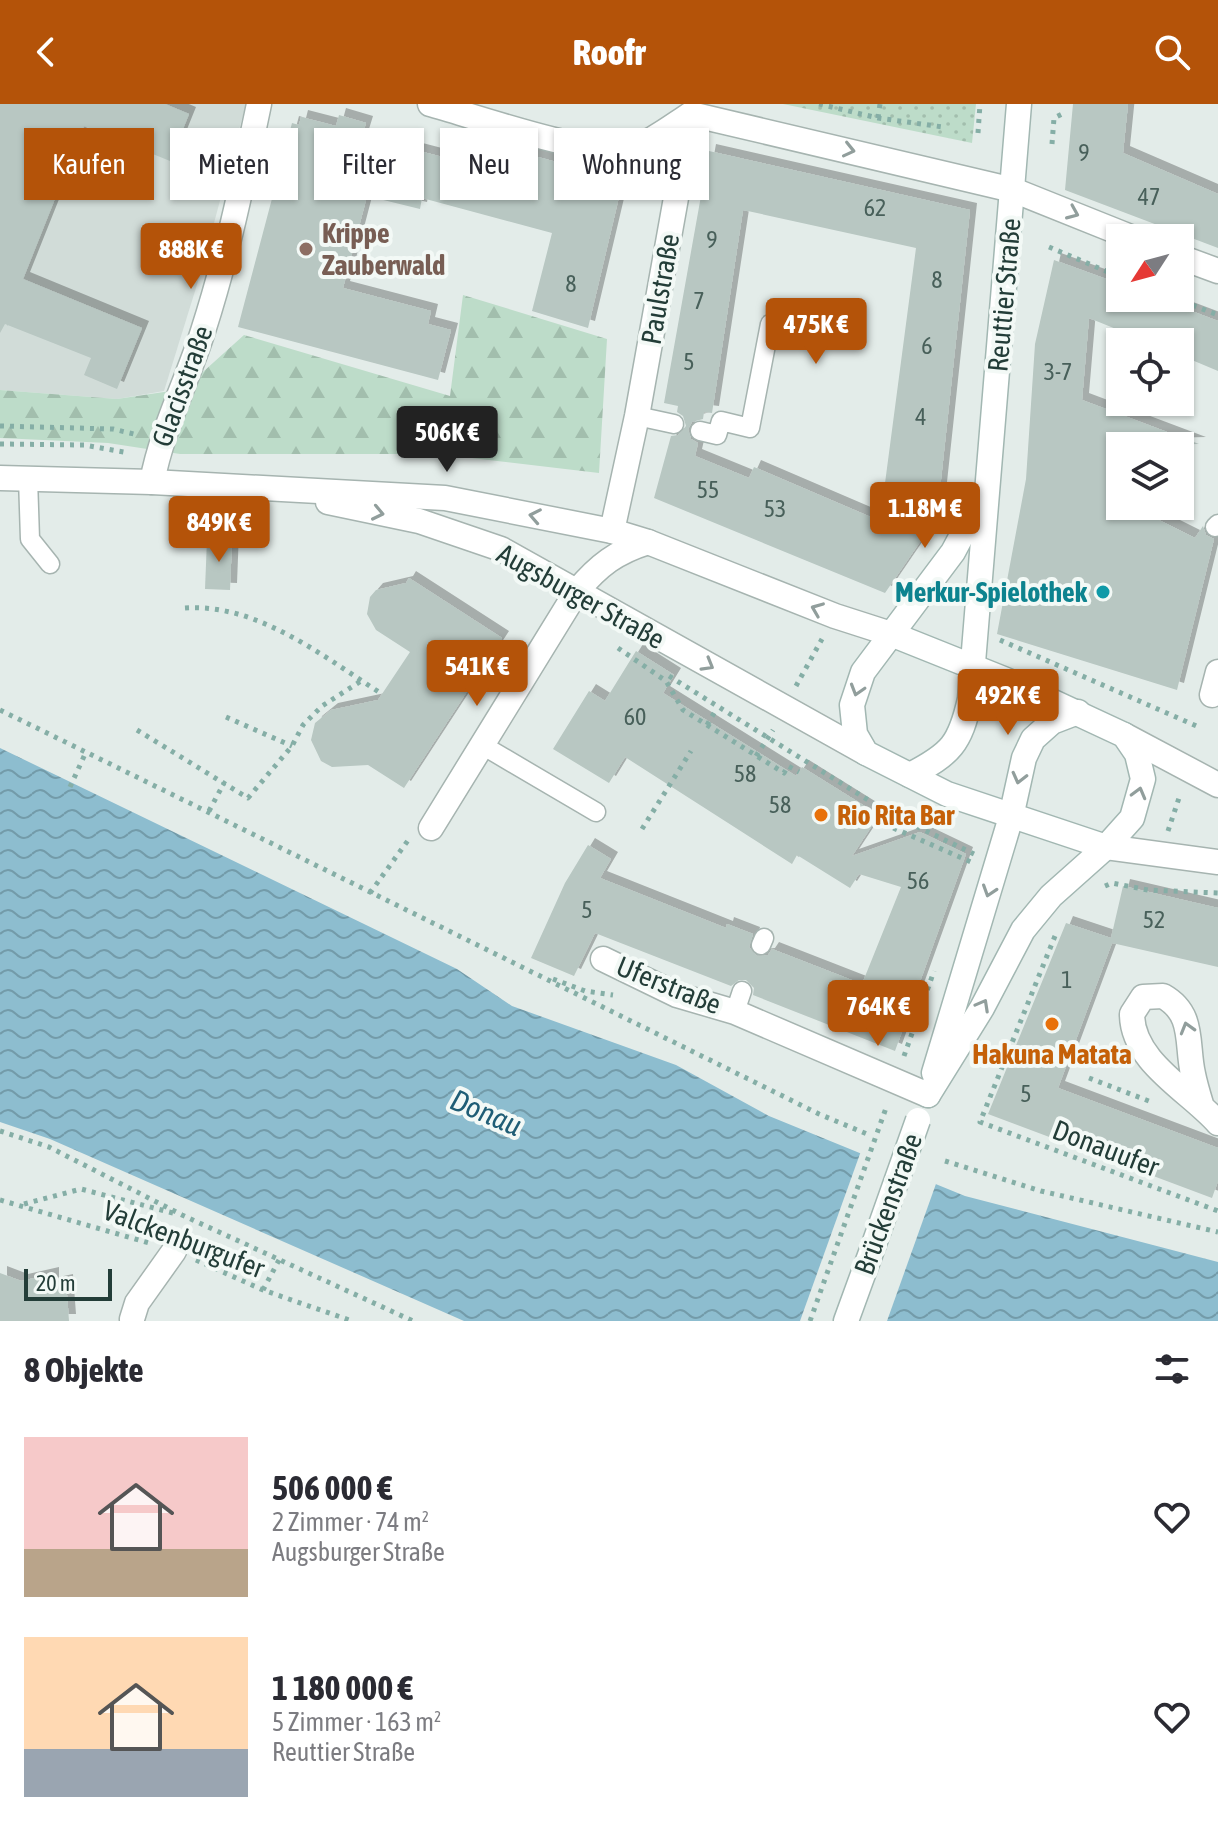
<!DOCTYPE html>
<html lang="de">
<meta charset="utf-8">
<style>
:root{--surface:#fff;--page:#f2f2f3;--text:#2b2b33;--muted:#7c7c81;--accent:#b45309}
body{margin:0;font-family:"Asap Condensed",sans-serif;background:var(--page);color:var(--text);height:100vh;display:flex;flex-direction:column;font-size:30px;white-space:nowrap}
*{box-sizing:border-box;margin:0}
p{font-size:26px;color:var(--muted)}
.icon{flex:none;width:44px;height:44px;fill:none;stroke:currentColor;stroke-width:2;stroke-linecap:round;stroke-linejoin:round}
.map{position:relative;height:1217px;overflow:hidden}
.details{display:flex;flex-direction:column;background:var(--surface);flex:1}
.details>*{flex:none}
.hud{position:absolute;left:24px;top:24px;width:800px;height:72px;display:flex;gap:16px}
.needle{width:52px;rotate:234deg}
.buttons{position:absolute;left:1106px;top:120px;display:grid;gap:16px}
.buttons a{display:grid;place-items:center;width:88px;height:88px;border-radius:0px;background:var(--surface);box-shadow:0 2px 6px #0004;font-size:40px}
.scale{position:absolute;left:24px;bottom:20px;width:88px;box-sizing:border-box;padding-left:8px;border:4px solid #233d38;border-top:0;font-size:22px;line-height:28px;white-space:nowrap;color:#233d38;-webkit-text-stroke:6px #f3f9f6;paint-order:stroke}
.price{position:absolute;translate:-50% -68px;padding:0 18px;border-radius:8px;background:var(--accent);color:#fff;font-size:26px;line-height:52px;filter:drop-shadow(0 2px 4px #0008)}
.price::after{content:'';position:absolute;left:50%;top:48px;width:24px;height:18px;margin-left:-12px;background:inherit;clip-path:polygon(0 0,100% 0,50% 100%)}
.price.active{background:#222;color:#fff}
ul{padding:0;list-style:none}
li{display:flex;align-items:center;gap:24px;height:200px;padding:0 24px}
li span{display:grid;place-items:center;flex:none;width:224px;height:160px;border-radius:0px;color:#555}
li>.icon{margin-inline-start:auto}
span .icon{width:96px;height:96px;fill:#fffc;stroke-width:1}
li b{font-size:34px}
h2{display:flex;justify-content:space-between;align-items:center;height:96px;padding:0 24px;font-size:34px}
.chip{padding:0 28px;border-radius:0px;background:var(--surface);box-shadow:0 2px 6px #0004;font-size:28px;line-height:72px}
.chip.active{background:var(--accent);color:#fff}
header{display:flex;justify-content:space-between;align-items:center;height:104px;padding:0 24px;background:var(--accent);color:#fff;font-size:36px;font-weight:800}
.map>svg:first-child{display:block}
.built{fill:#d1dcd8}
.grass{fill:url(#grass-dots)}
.forest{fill:url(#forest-firs)}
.water{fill:url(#water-waves)}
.pier{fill:#e3ece9}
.building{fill:#b8c7c2;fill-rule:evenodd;filter:url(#shadow)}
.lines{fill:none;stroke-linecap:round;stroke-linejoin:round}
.service-casing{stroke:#a6b4b0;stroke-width:21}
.pedestrian-casing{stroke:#a6b4b0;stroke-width:27}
.minor-casing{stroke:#a6b4b0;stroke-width:27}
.tertiary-casing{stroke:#a6b4b0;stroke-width:27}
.secondary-casing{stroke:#a2b7b2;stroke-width:27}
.path{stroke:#85aea6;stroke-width:5;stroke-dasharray:4 6;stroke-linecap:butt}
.service{stroke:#fff;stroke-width:18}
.pedestrian{stroke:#fff;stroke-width:24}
.minor{stroke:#fff;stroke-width:24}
.tertiary{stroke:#fff;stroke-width:24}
.secondary{stroke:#fff;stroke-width:24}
.secondary-bridge-casing{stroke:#a2b7b2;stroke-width:27;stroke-linecap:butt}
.path-bridge{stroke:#85aea6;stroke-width:5;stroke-dasharray:4 6;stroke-linecap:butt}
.secondary-bridge{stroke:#fff;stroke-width:24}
.oneway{stroke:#919e9c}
.education-dot{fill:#8d6e63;stroke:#f3f9f6;stroke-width:3}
.culture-dot{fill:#0f9aa8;stroke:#f3f9f6;stroke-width:3}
.food-dot{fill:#e8710a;stroke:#f3f9f6;stroke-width:3}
.labels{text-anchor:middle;stroke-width:8;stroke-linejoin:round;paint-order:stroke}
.number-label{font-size:24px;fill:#48605a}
.education-label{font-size:28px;font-weight:bold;fill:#785e54;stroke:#f3f9f6;text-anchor:start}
.street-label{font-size:28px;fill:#233d38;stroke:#f3f9f6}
.culture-label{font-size:28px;font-weight:bold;fill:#0d838f;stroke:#f3f9f6;text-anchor:end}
.food-label{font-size:28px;font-weight:bold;fill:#c56008;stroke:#f3f9f6;text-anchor:start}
.water-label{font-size:30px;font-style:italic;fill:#205e76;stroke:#f3f9f6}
</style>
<header><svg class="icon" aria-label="back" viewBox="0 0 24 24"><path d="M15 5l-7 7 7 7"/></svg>Roofr<svg class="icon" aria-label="search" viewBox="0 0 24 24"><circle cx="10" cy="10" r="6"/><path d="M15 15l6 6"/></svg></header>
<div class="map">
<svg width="1218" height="1217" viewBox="0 0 1218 1217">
<defs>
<pattern id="grass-dots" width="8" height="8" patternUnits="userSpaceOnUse" patternTransform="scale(2)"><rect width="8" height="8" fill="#bddcc9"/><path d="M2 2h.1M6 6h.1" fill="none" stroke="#a2bead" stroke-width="1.8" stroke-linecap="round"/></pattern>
<pattern id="forest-firs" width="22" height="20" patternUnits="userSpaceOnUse" patternTransform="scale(2)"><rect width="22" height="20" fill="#bddcc9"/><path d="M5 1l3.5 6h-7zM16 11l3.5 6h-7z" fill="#a2bead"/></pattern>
<pattern id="water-waves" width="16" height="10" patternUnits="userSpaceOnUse" patternTransform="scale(2)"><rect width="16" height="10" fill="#8dbdcf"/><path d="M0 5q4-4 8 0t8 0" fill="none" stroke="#739ba9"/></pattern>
<filter id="shadow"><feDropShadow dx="7" dy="-7" stdDeviation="0" flood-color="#0004"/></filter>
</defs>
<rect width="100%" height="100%" fill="#e3ece9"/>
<!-- built -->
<polygon class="built" points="0,0 246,0 200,171 164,287 117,295 0,286"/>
<!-- grass -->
<polygon class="grass" points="783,0 976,0 972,39"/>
<!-- forest -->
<polygon class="forest" points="463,191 607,235 599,369 438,350 180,350 108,339 0,334 0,286 117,295 184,285 244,231 450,292"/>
<!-- water -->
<polygon class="water" points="0,644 457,865 512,902 676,961 769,1012 965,1092 1218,1158 1218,1217 464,1217 50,1035 0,1018"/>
<!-- pier -->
<polygon class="pier" points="861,1047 937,1077 887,1217 800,1217"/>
<!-- building -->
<g class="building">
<polygon points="0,0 165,0 189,10 170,57 84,22 23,175 142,224 117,285 84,271 91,254 5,220 0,229"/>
<polygon points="1073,0 1128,0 1123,49 1218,90 1218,144 1065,86"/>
<polygon points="339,11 366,19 362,32 454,56 460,32 623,76 588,224 532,207 552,129 422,94 420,105 367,92 343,184 431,207 428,220 451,226 438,276 238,223 292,19 299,21 301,13 336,22"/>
<path d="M709 47 970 106 937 413 885 489 654 394 671 332 678 331 686 322 683 312 677 308 678 302 664 299ZM743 106 916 144 880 417 754 363 749 374 695 352 698 339 691 335 688 325 692 318 703 315 704 308 712 309Z"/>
<polygon points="1054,156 1120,180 1120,194 1157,194 1218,217 1218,267 1180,251 1180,238 1148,238 1089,214 1082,296 1199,340 1120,342 1120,402 1165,402 1159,416 1195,434 1203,422 1206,431 1214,435 1177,586 997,530 1026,375 1035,240"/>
<polygon points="207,435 232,435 230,486 205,485"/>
<polygon points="409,474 502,534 404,684 368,661 332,663 321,657 311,636 315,619 331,606 378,596 410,548 376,526 367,510 370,493 376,486 406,479"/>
<polygon points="636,547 674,571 663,589 796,672 802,663 879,711 852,752 920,728 966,750 895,947 753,891 754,884 746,876 739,876 731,882 595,829 574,872 531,854 565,779 588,741 611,755 600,774 726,824 727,820 753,830 749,843 757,852 768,851 772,845 862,880 901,783 859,770 850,784 797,751 792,760 625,653 609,679 553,645 589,587 605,597"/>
<polygon points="1123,782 1218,804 1218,863 1112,839 1058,984 1218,1044 1218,1077 1212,1094 988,1010 1066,819 1111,834"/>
<polygon points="0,1169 21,1177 52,1170 52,1180 66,1177 69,1217 0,1217"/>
</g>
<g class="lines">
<!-- service casing -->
<g class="service-casing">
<g id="service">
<polyline points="637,312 674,320"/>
<polyline points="700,327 717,331 721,317 750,324 770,220"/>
<polyline points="28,374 30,435 50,460"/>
<polyline points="1215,423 1218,420"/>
<polyline points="482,641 596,708"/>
<polyline points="761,841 764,834"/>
<polyline points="735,908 742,887"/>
</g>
</g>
<!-- pedestrian casing -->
<g class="pedestrian-casing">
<polyline id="pedestrian" points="132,1215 137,1199 174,1147"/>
</g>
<!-- minor casing -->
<g class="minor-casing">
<g id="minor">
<path d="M430 0C474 12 587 52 627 45 650 40 672 22 691 10L1013 86 1133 134"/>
<polyline points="1180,153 1218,167"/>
<path d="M152 378C162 325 187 278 203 227 227 153 243 76 259 0"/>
<polyline points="612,427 637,312 691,10"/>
<polyline points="1212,591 1218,568"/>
<path d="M431 724 577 487C599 461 616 448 648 438"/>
<polyline points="603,855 677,891 735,908 928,991"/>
<path d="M1201 1000C1198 990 1195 980 1193 970 1186 939 1195 910 1163 892L1143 893 1132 910C1132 958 1190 987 1218 1019"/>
</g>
</g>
<!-- tertiary casing -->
<g class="tertiary-casing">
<g id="tertiary">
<polyline points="0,374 152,378 445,394 612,427 648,438 835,512 891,530"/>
<polyline points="328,398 419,417 501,445 866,649"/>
<polyline points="1124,631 1218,681"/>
<polyline points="1106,743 1218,758"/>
</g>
</g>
<!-- secondary casing -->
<g class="secondary-casing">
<g id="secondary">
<polyline points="984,390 953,448 863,568 852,601 855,630 866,649 947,690 1106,743"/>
<polyline points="891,530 1006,576 1124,631 1137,650 1143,675 1132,714 1106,743 1051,792 1023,826 982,904 928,991"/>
<path d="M910 671C951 650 960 640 970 595L1019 0"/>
<polyline points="934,969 1011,713 1024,654 1033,635 1052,618 1078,608"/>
<polyline points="846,1217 873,1143"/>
</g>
</g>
<!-- path -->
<g class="path">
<polyline points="819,0 878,14 943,23"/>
<polyline points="878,14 880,0"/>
<polyline points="978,29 980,0"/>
<polyline points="1052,40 1054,14 1066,8"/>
<polyline points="1049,143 1120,173"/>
<polyline points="1116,172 1120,163"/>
<polyline points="1174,194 1218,211"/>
<polyline points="0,322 113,325 138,331"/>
<polyline points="0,340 84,341 129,349"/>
<path d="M185 504C257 499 324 553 382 590"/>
<polyline points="1000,536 1201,624"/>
<polyline points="618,544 666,577 683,606 784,669 788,662 799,668"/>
<polyline points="669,572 889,709 974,750"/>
<polyline points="796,582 822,535"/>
<path d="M0 606C274 740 546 875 819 1010L867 1030"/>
<polyline points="226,613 292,642"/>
<polyline points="707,621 717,604"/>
<polyline points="137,626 248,694 292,642 303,621 322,602 361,577"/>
<polyline points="756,652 773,626"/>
<polyline points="70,683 86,648"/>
<polyline points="209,707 224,679"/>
<polyline points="875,716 971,758"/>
<polyline points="642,725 691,647"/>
<polyline points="1168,727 1180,691"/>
<polyline points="1105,782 1112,779 1148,786 1218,789"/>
<polyline points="370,789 409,735"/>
<polyline points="1055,832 980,1018 1218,1107"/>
<polyline points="553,875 585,887 613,891"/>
<polyline points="904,952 934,867"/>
<polyline points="1089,974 1154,999"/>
<polyline points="0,1027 49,1043 182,1111 413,1217"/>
<polyline points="945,1057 1041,1087 1218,1128"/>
<polyline points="0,1096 149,1139"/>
<polyline points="24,1100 81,1085 173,1109"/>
<polyline points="196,1156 263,1186 352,1217"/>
<polyline points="263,1186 279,1156"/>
</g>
<!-- service -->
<use href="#service" class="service"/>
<!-- pedestrian -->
<use href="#pedestrian" class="pedestrian"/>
<!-- minor -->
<use href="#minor" class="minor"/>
<!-- tertiary -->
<use href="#tertiary" class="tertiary"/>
<!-- secondary -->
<use href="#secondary" class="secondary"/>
<!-- secondary-bridge casing -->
<g class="secondary-bridge-casing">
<polyline id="secondary-bridge" points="873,1143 918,1016"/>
</g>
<!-- path-bridge -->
<polyline class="path-bridge" points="810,1217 886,1004"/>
<!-- secondary-bridge -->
<use href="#secondary-bridge" class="secondary-bridge"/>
</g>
<!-- one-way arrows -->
<defs><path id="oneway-chevron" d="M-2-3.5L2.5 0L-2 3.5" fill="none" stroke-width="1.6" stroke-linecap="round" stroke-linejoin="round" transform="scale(2)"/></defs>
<g class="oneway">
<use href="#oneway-chevron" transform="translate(849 46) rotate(13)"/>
<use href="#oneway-chevron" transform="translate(1073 109) rotate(23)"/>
<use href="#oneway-chevron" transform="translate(378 409) rotate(12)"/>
<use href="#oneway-chevron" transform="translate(535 412) rotate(-169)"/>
<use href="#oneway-chevron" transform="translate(817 505) rotate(-158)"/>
<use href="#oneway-chevron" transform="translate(708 561) rotate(30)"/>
<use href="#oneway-chevron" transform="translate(857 586) rotate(107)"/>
<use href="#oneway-chevron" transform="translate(1019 674) rotate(104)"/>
<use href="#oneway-chevron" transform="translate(1139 689) rotate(-75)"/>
<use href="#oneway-chevron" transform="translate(989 787) rotate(108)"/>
<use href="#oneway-chevron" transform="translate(983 901) rotate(-61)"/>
<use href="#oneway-chevron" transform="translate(1187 924) rotate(-106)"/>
</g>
<!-- markers -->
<circle class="education-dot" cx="306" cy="145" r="8"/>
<circle class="culture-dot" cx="1103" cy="488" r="8"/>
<g class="food-dot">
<circle cx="821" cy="711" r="8"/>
<circle cx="1052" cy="920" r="8"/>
</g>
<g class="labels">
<!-- number labels -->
<g class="number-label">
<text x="1084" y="57">9</text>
<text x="1149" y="101">47</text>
<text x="875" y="112">62</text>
<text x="712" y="144">9</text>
<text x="937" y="184">8</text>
<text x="571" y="188">8</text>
<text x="699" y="205">7</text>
<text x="927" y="250">6</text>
<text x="689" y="266">5</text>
<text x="1058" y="276">3-7</text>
<text x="921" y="321">4</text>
<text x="708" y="394">55</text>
<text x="775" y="413">53</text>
<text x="635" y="621">60</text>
<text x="745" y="678">58</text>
<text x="780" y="709">58</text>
<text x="918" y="785">56</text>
<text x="587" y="814">5</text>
<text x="1154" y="824">52</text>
<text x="1067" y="884">1</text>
<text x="1026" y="998">5</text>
</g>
<!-- education labels -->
<g class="education-label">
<text x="322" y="139">Krippe<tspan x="322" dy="32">Zauberwald</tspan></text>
</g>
<!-- street labels -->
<g class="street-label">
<text transform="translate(660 185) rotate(-80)" y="10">Paulstraße</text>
<text transform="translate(1004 191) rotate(-85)" y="10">Reuttier Straße</text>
<text transform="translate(182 282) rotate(-70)" y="10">Glacisstraße</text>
<text transform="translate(581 492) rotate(29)" y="10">Augsburger Straße</text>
<text transform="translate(669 881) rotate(22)" y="10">Uferstraße</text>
<text transform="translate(1106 1044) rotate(21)" y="10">Donauufer</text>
<text transform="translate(888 1100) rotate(-70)" y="10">Brückenstraße</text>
<text transform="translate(184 1135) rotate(21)" y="10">Valckenburgufer</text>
</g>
<!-- culture labels -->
<g class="culture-label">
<text x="1087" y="498">Merkur-Spielothek</text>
</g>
<!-- food labels -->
<g class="food-label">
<text x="837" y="721">Rio Rita Bar</text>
<text x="1052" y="960" text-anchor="middle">Hakuna Matata</text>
</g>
<!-- water labels -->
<g class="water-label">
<text transform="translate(486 1009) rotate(23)" y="10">Donau</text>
</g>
</g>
</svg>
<div class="buttons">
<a><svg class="needle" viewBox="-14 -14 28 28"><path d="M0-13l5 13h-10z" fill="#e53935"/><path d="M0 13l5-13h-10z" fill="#7c7c81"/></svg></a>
<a><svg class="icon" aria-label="locate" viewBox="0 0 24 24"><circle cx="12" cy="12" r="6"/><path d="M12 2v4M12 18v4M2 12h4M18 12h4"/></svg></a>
<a><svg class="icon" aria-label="layers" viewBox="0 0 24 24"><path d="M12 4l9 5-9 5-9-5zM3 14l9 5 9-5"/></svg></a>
</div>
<div class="scale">20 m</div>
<b class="price" style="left:191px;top:187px">888K €</b>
<b class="price" style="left:816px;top:262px">475K €</b>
<b class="price active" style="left:447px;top:370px">506K €</b>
<b class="price" style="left:925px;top:446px">1.18M €</b>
<b class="price" style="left:219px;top:460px">849K €</b>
<b class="price" style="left:477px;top:604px">541K €</b>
<b class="price" style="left:1008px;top:633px">492K €</b>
<b class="price" style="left:878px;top:944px">764K €</b>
<div class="hud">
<a class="chip active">Kaufen</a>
<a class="chip">Mieten</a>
<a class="chip">Filter</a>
<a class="chip">Neu</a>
<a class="chip">Wohnung</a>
</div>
</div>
<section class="details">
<h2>8 Objekte<svg class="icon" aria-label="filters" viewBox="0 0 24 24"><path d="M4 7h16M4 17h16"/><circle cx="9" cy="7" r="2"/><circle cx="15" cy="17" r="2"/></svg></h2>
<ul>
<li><span style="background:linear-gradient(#f6c9c9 70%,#b9a48a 0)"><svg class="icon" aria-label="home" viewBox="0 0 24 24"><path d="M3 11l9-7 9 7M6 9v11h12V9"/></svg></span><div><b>506 000 €</b><p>2 Zimmer · 74 m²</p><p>Augsburger Straße</p></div><svg class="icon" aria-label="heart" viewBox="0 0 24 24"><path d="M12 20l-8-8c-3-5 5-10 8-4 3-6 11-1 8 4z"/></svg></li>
<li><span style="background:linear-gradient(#ffd9b3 70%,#9aa5b1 0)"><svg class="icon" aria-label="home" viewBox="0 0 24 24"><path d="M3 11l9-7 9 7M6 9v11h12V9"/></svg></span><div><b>1 180 000 €</b><p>5 Zimmer · 163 m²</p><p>Reuttier Straße</p></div><svg class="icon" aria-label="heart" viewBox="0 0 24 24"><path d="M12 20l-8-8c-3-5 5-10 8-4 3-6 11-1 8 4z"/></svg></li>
</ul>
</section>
